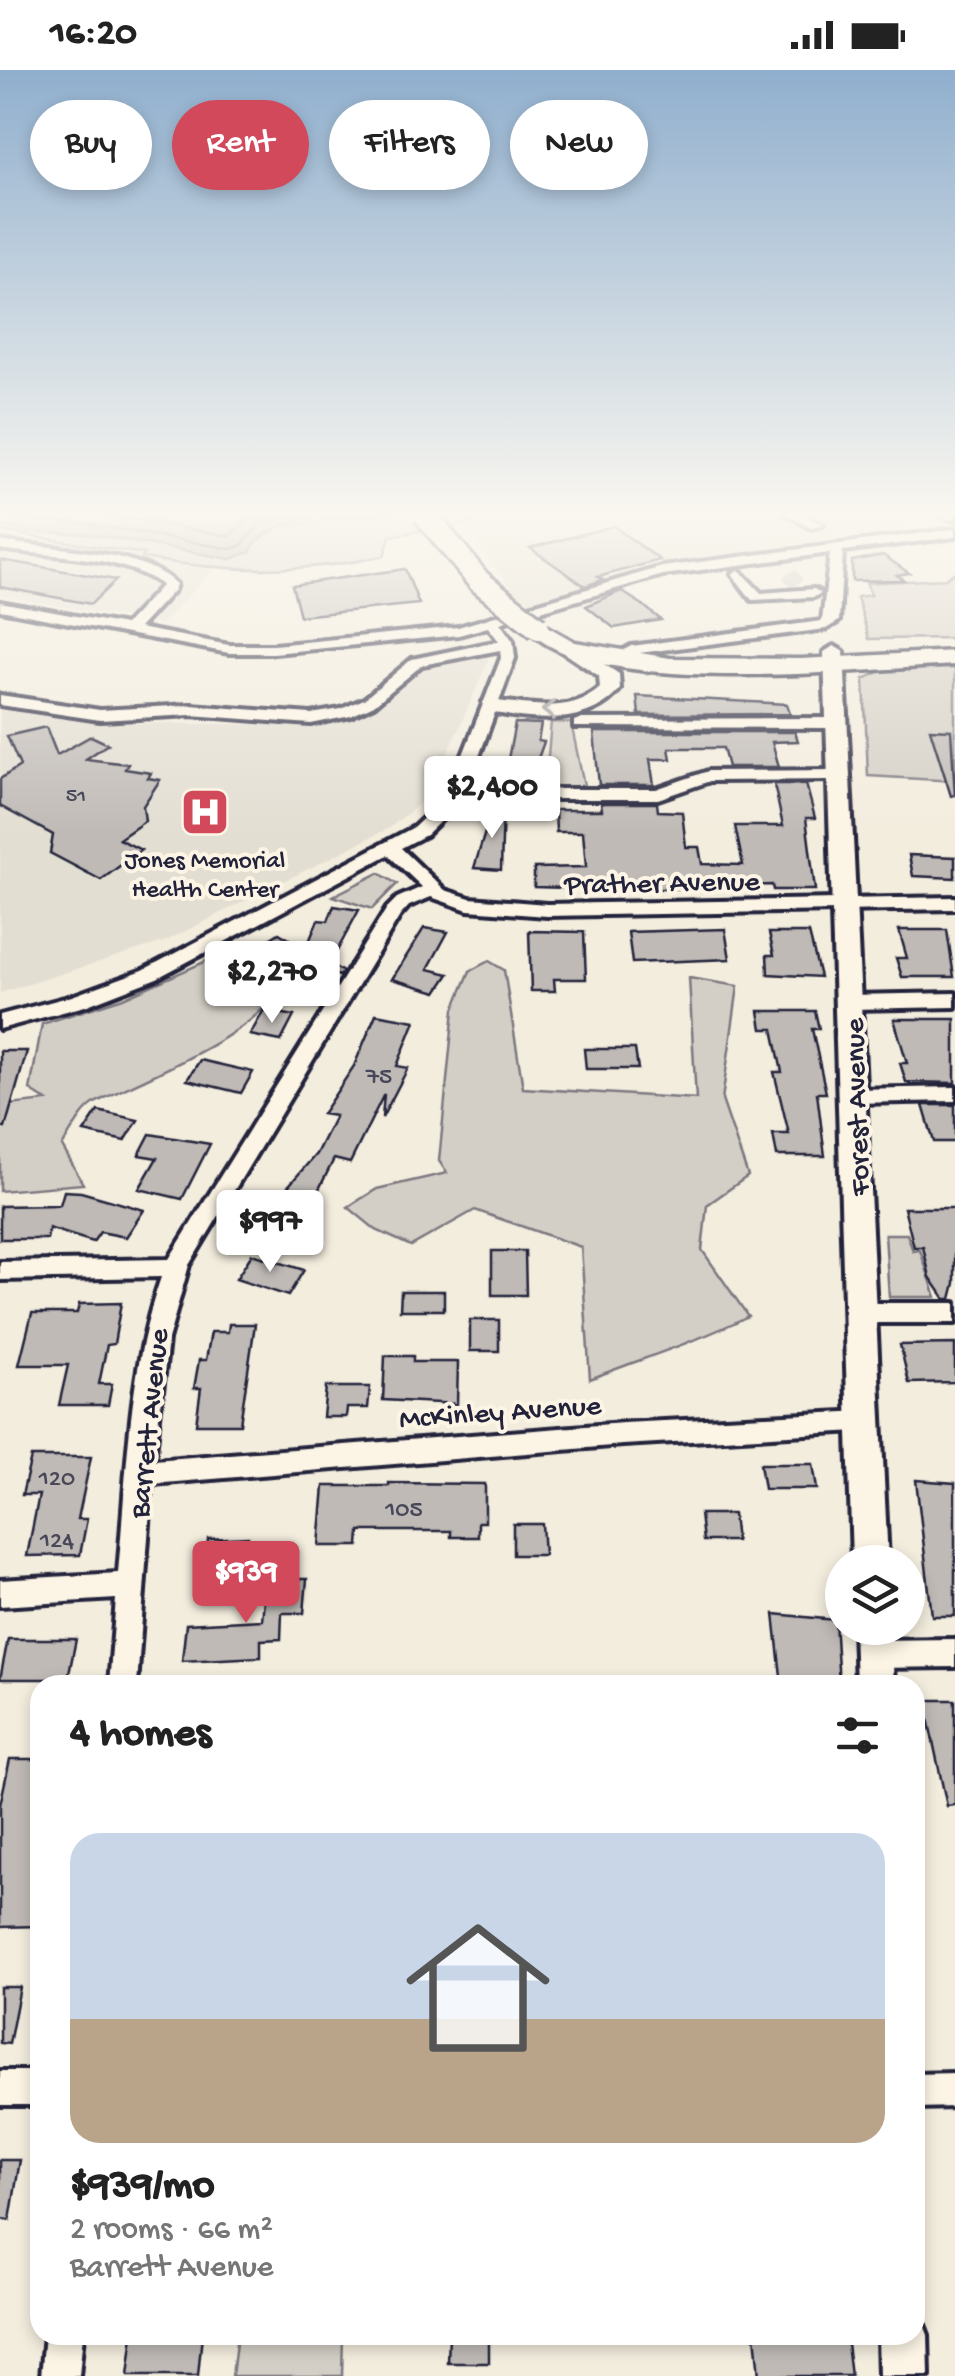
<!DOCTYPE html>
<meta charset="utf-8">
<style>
:root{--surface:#fff;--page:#f6f6f6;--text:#222;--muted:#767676;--accent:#d1495b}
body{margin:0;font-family:"Gochi Hand",sans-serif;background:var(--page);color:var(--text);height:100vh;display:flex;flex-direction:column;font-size:38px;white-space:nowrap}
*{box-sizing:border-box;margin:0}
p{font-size:32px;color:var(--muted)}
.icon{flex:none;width:55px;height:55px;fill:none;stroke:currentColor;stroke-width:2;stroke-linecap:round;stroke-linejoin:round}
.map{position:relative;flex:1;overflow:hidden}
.details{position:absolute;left:30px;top:1605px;width:895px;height:670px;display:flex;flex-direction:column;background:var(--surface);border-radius:30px;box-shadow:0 5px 15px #0003}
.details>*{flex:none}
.guide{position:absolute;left:30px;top:30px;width:895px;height:90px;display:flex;gap:20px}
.fabs{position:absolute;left:825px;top:1475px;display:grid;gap:20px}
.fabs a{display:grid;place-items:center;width:100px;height:100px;border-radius:50%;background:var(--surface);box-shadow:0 5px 15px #0003;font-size:50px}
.price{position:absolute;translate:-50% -85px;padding:0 22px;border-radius:10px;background:#fff;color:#222;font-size:32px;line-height:65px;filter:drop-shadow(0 2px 5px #0008)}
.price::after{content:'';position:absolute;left:50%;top:60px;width:30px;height:22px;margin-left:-15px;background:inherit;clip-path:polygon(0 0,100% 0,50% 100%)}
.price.on{background:var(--accent);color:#fff}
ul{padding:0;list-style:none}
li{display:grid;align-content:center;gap:20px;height:530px;padding:0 40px}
li span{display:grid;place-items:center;height:310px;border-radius:30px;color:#555}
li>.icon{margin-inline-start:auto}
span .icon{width:180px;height:180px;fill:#fffc;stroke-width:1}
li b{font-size:42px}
h2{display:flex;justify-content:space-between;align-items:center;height:120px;padding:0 40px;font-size:42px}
.tag{padding:0 35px;border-radius:45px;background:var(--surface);box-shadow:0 5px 15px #0003;font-size:35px;line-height:90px}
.tag.on{background:var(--accent);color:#fff}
.status{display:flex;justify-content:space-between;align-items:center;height:70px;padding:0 50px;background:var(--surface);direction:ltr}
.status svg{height:28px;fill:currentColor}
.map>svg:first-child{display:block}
.built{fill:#e3ded2}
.green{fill:#d4cfc6;stroke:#7b7880;stroke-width:2.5}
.water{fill:#aca7a6;stroke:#75727b;stroke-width:2.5}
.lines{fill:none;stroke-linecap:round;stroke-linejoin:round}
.shore{stroke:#595766;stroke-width:2.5}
.building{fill:#bfbab6;stroke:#22223b;stroke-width:2.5}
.minor-tunnel{stroke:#c9c4bd;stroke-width:15;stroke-dasharray:15 8;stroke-linecap:butt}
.minor-casing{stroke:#22223b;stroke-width:8}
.major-casing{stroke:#22223b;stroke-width:8}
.highway-casing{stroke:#22223b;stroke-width:7}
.minor{fill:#fcf5e5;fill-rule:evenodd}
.major{fill:#fcf5e5;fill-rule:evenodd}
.highway{fill:#fcf5e5;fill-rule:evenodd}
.highway-bridge-casing{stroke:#22223b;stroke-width:28;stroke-linecap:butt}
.highway-bridge{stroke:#fcf5e5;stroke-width:22}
.oneway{stroke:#9a9698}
.labels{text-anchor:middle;stroke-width:8;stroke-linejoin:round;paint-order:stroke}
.far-number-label{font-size:22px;fill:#49485a}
.far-poi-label{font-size:25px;fill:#22223b;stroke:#fcf5e5}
.number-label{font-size:25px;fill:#49485a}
.street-label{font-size:30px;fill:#22223b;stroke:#fcf5e5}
</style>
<div class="status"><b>16:20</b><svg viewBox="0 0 49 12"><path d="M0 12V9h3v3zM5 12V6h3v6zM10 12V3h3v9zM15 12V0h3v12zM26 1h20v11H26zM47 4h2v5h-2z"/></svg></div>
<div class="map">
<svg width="955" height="2306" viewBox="0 0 955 2306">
<rect width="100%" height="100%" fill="#f3edde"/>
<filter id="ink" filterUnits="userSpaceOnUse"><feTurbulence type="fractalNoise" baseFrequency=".01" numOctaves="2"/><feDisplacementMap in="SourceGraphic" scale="20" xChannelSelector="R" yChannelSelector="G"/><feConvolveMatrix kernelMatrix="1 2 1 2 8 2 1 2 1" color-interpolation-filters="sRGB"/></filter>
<g filter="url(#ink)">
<!-- built -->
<g class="built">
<polygon points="539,443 908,443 904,460 674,491 525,534 463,458"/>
<polygon points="0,461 146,484 144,488 215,498 161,554 0,526"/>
<polygon points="479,584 489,589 430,725 389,758 166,871 0,923 0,636 114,653 308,655 362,644 432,594"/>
</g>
<!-- green -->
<g class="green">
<path d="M381 443H529L390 466 384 486C302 504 224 502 142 488L144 484 0 461V455L28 462 89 464 231 489 278 457Z"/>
<polygon points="955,502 955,568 869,569 857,527 871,525 866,513 945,509"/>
<polygon points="955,598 955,711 868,706 864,609 881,601"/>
<polygon points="551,652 571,653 585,720 545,719"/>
<polygon points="379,803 397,814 372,839 333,826"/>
<path d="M247 873 277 908C285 955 129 1014 95 1033 81 1041 71 1063 62 1076L83 1114 0 1121V1036L47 1031 30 1020 42 954 123 928Z"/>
<path d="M489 891 504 900 523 1018 696 1029 689 908 738 916 722 1030 748 1106 707 1135 702 1180 748 1246C697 1272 643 1288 590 1309L581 1177 475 1140 411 1176 376 1160 348 1137 377 1119 447 1103 439 1091 454 939 470 901Z"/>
<polygon points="907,1164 913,1181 920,1180 936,1227 889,1227 885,1164"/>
<polygon points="237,2265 343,2265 342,2306 232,2306"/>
</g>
<!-- water -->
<path class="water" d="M0 443H381C342 446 268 442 250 482L231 489 89 464 28 462 0 455Z"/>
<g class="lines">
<!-- shore -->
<g class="shore">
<polyline points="97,443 230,466 255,443"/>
<polyline points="0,446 90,454 231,479 242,475 260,454 299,443"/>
</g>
</g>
<!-- building -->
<g class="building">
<polygon points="613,456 660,490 598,507 603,510 585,516 530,478"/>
<polygon points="883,485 909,503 897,505 904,510 852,511 852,491"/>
<polygon points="0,490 31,495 116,510 91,534 0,517"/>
<polygon points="405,499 419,534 300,546 292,515"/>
<polygon points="621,521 643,535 661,550 614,558 586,536"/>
<polygon points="637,626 787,634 790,644 639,645"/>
<polygon points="515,653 541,654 538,671 544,672 537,691 508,689"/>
<polygon points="46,657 57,685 91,666 108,674 86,689 128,694 125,699 151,703 148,708 160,710 143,736 145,751 119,769 141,780 101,810 50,783 53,765 0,736 0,709 20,696 7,666"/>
<polygon points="930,659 951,660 955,725 951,726"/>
<polygon points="594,662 795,662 798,671 772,672 779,697 728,697 723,678 669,678 671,689 650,689 654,715 599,715"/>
<polygon points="774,714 806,714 815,748 806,748 815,820 773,820 772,815 636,820 534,817 534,798 586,797 583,762 556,762 555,740 602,740 601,733 657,733 658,741 682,742 686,777 699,777 702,794 743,795 735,756 783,756"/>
<polygon points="485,737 503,737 501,800 474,798 486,759"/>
<polygon points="909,785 955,787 955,808 913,806"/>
<polygon points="334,836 359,840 330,894 343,902 340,906 249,882 279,863 306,879 318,850 328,851"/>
<polygon points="424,858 448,862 428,899 449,904 437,922 392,909"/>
<polygon points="725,859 730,889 632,893 628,862"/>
<polygon points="899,860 947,860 954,907 902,907 896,888 907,888"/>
<polygon points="529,861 584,862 586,909 554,909 555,921 531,921"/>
<polygon points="769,863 809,863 820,907 768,904 767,885 774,885"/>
<polygon points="264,940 294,946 281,971 250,965"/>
<polygon points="759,941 815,941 819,959 812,959 826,1023 817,1023 825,1086 777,1086 773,1064 789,1064 774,1002 782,1002 773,959 762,959"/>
<polygon points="376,944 415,951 397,996 408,998 382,1048 384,1024 350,1093 334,1089 316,1125 297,1148 271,1136 316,1084 335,1046 322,1044 354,996"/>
<polygon points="894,949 955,949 955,1013 906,1012 900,993 907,993"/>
<polygon points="584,979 635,979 638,999 586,999"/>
<polygon points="0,981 27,981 5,1058 0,1057"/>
<polygon points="200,990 253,1002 241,1023 187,1010"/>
<polygon points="923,1035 955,1035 955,1072 934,1072"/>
<polygon points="98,1041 138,1050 125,1071 84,1062"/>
<polygon points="150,1064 210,1074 182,1129 139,1119 157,1088 139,1085"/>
<polygon points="64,1121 81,1122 144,1140 126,1167 100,1162 93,1172 49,1158 47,1169 0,1169 0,1136 60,1135"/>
<polygon points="904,1138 955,1138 955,1213 951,1229 945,1229 930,1207 923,1177 914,1177"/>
<polygon points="492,1181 525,1181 526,1225 492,1225"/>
<polygon points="252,1184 304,1200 288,1226 236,1209"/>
<polygon points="401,1221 444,1221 444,1240 400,1240"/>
<polygon points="121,1233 114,1274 107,1275 99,1314 112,1314 108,1335 59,1335 68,1295 19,1295 32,1243 77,1243 79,1234"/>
<rect x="470" y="1250" width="29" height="31"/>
<polygon points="229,1254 255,1254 240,1354 196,1354 201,1318 194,1318 199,1290 206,1290 211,1262 228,1262"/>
<polygon points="955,1274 955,1312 909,1313 900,1275"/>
<polygon points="385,1286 413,1286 413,1292 458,1292 457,1334 383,1330"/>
<polygon points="326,1317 370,1317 368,1338 347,1338 346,1347 323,1347"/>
<polygon points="31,1387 91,1387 78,1449 87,1449 80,1485 27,1486 39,1425 22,1425"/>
<polygon points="760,1394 813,1394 817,1419 764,1419"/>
<polygon points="916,1410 955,1413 955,1546 932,1546"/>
<polygon points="389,1413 485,1414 485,1452 478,1452 478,1467 451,1467 451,1461 360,1461 359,1476 319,1476 324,1416 389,1416"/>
<polygon points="700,1444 733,1444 736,1471 703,1471"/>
<polygon points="513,1454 542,1454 544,1485 513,1485"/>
<polygon points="248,1467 247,1480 277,1478 276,1506 205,1511 208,1469"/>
<polygon points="266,1509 307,1509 304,1543 282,1543 281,1569 261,1570 261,1587 182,1591 186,1554 262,1550"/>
<polygon points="774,1544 835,1550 839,1615 782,1615"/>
<polygon points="8,1569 76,1569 68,1609 0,1609"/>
<polygon points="924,1630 955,1630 955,1735 947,1736"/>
<polygon points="10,1689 40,1689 40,1856 0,1857 0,1735"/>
<polygon points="0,1917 20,1917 9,1974 0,1973"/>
<polygon points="0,2090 20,2090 10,2150 0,2149"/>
<polygon points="133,2265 202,2265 198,2306 128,2306"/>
<polygon points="449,2265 489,2265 489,2293 448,2293"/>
<polygon points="755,2265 846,2265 851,2306 759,2306"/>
</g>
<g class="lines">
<!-- minor-tunnel -->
<polyline class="minor-tunnel" points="789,503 797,514"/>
<!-- minor casing -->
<g class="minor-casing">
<g id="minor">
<polygon points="785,443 801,443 823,455 811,458"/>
<polygon points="940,443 955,443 955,450 941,446"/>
<path d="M955 459V467L843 481 839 551 826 559 631 584 624 580 631 576 822 551 830 483 663 505 500 553 513 571 515 588 467 719H656L708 701 836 700 844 705 836 710 710 711 658 729H463L426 765 401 778 445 820 470 828 547 834 955 827V839L547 846 468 840 431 827 409 836 400 846 189 1195 168 1270 154 1390 623 1353 865 1341 874 1344 878 1352 874 1360 623 1375 152 1414 137 1615H109L116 1529 0 1536V1510L118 1503C127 1405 128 1301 161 1207L0 1210V1192L169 1189 387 838 397 828 422 817 388 785 157 908 85 936 0 959V945L72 926 143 900 414 757 447 726 501 588 500 580 422 595 374 635 351 646 311 654 191 645 100 650 0 635V625L100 640 191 635 311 644 341 639 364 629 412 589 499 571 488 557 459 565 274 583H229L0 540V532L125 555 162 515C119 484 51 487 0 479V471C49 479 140 479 176 514L174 520 139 558 229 575H274L458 557 662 497Z"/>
<polygon points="739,500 761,523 814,519 821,523 814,527 752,530 732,504"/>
<polygon points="580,649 837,648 845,653 837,658 574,657 574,651"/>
<polygon points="955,923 955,937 850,939 840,932 850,925"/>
<polygon points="955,1017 955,1031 854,1033 844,1026 854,1019"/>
<polygon points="863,1233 955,1233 955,1253 863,1253 855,1250 851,1243 855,1236"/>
<polygon points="955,1569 955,1597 874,1598 864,1594 860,1584 864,1574 874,1570"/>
<rect x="0" y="2001" width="40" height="34"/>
<polygon points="955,2003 955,2037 915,2038 915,2004"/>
<polygon points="45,2265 83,2265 79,2306 41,2306"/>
</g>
</g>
<!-- major casing -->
<g class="major-casing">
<g id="major">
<path d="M570 572 619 604 620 619C589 658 527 651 483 640V632L490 630C527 634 570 645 600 618L599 606 563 582V574Z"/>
<polygon points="834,576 844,582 888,1492 852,1492 824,582"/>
<polygon points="854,1558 891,1558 894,1615 856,1615"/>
<polygon points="915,2245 921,2247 928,2265 929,2306 879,2306 878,2265 915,2265"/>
</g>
</g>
<!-- highway casing -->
<g class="highway-casing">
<path id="highway" d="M538 551 575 572 670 588 801 589 955 581V595C864 599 587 630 527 558Z"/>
</g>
<!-- minor -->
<use href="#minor" class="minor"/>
<!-- major -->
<use href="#major" class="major"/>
<!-- highway -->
<use href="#highway" class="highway"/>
<!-- highway-bridge casing -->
<g class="highway-bridge-casing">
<polyline id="highway-bridge" points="424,443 479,511 538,558"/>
</g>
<!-- highway-bridge -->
<use href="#highway-bridge" class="highway-bridge"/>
</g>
<!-- one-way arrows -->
<defs><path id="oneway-chevron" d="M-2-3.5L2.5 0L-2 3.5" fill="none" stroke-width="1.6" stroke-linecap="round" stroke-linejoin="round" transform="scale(2.5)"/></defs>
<use class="oneway" href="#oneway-chevron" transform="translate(549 640) rotate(-179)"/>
</g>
<!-- sky -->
<linearGradient id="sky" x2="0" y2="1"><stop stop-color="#90afce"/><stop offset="0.58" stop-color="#faf7f0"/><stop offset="1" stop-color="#faf7f0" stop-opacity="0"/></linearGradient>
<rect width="955" height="766" fill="url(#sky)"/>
<!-- icons -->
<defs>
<g id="hospital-square" transform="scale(2.5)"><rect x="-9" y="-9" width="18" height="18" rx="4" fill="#d1495b" stroke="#fcf5e5"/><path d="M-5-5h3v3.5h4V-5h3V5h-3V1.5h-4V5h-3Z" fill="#fff"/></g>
</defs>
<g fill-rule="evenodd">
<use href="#hospital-square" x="205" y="742"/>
</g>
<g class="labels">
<!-- far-number labels -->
<g class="far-number-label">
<text x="76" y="731">51</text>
</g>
<!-- far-poi labels -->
<g class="far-poi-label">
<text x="205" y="797">Jones Memorial<tspan x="205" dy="29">Health Center</tspan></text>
</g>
<!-- number labels -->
<g class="number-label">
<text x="379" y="1013">75</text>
<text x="57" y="1415">120</text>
<text x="404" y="1446">105</text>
<text x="57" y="1477">124</text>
</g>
<!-- street labels -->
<g class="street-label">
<text transform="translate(662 811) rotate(-1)" y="10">Prather Avenue</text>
<text transform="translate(855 1037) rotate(-92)" y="10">Forest Avenue</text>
<text transform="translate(500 1340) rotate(-4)" y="10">McKinley Avenue</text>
<text transform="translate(147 1353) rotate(-84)" y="10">Barrett Avenue</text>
</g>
</g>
</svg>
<div class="fabs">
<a><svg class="icon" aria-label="layers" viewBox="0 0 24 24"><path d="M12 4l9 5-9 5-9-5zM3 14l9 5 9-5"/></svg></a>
</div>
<b class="price" style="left:492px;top:771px">$2,400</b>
<b class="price" style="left:272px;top:956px">$2,270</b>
<b class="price" style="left:270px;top:1205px">$997</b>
<b class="price on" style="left:246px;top:1556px">$939</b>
<div class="guide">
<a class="tag">Buy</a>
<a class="tag on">Rent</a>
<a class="tag">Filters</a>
<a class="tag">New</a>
</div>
<section class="details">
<h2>4 homes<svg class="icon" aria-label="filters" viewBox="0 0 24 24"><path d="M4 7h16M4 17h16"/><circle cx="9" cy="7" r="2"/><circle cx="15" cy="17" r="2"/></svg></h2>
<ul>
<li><span style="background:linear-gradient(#c9d6e8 60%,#b9a48a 0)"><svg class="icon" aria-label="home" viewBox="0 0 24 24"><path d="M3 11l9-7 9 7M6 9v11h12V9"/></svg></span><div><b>$939/mo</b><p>2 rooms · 66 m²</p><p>Barrett Avenue</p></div></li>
</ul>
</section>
</div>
